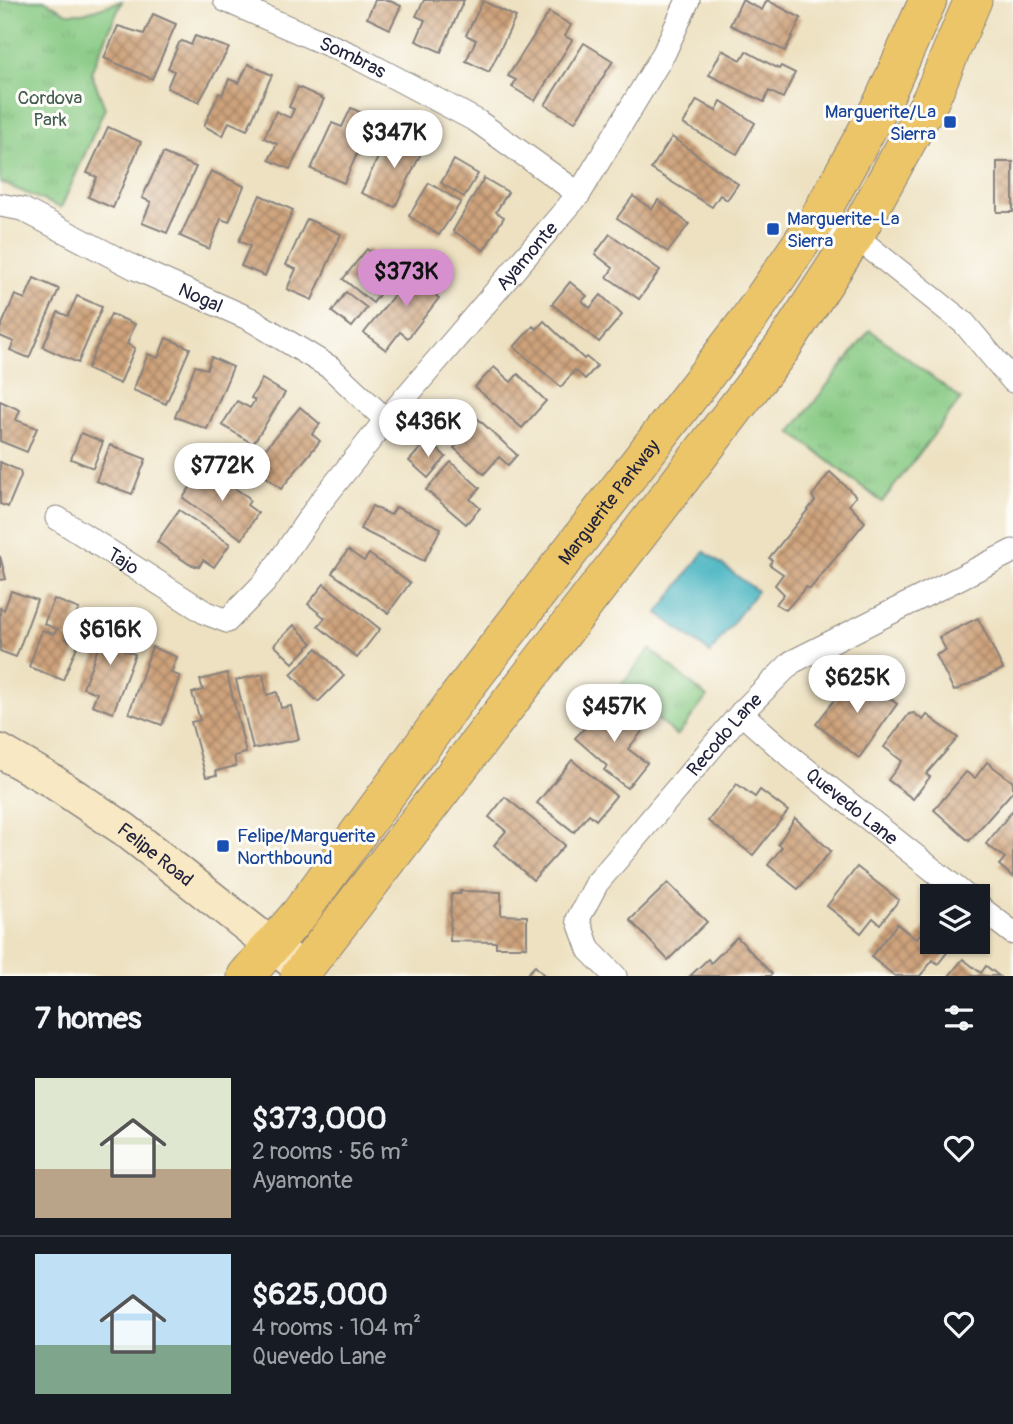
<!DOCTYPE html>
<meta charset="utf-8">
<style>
:root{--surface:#171b24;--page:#242831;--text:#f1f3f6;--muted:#9ea1a6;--line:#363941;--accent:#d690ce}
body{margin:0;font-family:Pangolin,sans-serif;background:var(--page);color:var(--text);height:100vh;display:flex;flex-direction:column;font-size:26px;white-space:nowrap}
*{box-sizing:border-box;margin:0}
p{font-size:23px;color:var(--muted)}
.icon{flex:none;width:38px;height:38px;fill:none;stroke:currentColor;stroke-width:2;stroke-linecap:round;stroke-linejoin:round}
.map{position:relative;height:976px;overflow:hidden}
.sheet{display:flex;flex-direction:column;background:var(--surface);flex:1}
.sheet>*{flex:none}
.tools{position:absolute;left:920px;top:884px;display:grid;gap:14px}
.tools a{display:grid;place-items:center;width:70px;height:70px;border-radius:0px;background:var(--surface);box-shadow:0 2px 5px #0004;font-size:35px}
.price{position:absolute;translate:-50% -60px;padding:0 16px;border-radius:24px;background:#fff;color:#222;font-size:23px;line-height:46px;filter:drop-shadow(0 2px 4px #0008)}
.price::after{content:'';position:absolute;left:50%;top:42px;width:21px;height:16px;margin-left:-10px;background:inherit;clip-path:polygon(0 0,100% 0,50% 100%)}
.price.selected{background:var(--accent);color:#111}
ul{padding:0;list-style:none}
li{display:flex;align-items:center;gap:21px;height:175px;padding:0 35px}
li+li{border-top:2px solid var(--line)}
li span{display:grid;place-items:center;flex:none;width:196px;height:140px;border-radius:0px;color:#555}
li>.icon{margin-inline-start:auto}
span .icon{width:84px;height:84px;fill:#fffc;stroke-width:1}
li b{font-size:30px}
h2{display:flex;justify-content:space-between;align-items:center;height:84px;padding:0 35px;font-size:30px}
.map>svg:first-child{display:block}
.park{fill:url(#park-tufts);stroke:#54765e;stroke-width:2}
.water{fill:#46b4c1;stroke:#346b7e;stroke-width:2}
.building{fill:url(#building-cross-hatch)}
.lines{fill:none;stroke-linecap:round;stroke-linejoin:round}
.street-casing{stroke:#88827e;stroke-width:25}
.secondary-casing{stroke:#88827e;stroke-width:36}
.primary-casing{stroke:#88827e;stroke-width:39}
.street{stroke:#fff;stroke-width:23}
.secondary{stroke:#f8e8c3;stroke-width:33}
.primary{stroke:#edc569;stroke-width:37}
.transit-dot{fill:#1a4fb4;stroke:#fdfcf7;stroke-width:2.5}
.labels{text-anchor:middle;stroke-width:6;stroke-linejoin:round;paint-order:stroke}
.street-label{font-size:19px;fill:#22223b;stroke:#fdfcf7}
.park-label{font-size:19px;fill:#455c54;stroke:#fdfcf7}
.transit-label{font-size:19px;fill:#164399;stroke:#fdfcf7;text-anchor:start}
</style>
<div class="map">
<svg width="1013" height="976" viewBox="0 0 1013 976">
<defs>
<pattern id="park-tufts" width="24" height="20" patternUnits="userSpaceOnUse" patternTransform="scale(1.75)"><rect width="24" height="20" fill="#86c982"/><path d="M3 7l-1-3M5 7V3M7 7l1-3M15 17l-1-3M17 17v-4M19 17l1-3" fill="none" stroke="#73ac71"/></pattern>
<pattern id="building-cross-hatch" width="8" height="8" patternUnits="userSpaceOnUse" patternTransform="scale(1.75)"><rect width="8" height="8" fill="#cea37b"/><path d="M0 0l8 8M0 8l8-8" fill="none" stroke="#a78466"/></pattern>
</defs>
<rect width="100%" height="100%" fill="#fdfcf7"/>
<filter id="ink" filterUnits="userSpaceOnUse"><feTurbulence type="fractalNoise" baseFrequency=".0143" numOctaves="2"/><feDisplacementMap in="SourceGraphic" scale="14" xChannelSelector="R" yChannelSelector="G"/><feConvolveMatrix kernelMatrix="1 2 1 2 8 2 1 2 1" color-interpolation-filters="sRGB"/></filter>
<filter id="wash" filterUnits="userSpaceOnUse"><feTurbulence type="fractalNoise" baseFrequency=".00686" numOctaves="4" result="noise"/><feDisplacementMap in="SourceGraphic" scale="28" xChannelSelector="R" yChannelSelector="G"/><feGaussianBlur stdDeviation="1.57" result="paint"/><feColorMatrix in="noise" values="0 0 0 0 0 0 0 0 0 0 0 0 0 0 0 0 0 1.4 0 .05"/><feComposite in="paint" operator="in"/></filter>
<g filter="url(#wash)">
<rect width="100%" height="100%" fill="#ede1c1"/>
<!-- park -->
<g class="park">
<polygon points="0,0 44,0 67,13 83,13 122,1 91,72 105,108 61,208 0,182"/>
<polygon points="870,330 961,399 882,502 791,432"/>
<polygon points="650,649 707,697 677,736 620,687"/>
</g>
<!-- water -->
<polygon class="water" points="704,551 757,591 710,653 658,613"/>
<g id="blocks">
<!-- building -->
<g class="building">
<polygon points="375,0 388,0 401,6 390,29 367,18"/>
<polygon points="424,0 464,0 441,52 416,41 425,20 416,16"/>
<polygon points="742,0 762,10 767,0 801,18 785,51 730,25"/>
<polygon points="483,1 516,17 489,72 466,61 476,40 466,35"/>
<polygon points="549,12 571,25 565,36 572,40 535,101 512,87 516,80 508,76"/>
<polygon points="153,14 176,24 152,79 104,58 118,26 144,34"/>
<polygon points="195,36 229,48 199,102 167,88 174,71 168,68 179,43 182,41 191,45"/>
<polygon points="584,43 613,61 575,122 545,105"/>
<polygon points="722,50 741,60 746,51 779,69 781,66 795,73 783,98 769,91 764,102 709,75"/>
<polygon points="248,64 272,75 247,130 229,122 223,136 204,126 219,93 222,95 229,79 239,83"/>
<polygon points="298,87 324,99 290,169 269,160 277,144 264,138 276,111 290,118 294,109 289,107"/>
<polygon points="697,100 716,111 721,101 755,123 737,154 683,124"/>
<polygon points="351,108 373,118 344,183 311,169 332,123 342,127"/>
<polygon points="108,127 141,142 113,208 88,197 97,177 87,173"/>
<polygon points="401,131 426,143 395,207 361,193 383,147 392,151"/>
<polygon points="672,137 738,184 727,200 720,195 712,207 651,169"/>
<polygon points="163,153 196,167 167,233 142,223 151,202 142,198"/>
<polygon points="454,160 478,174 464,197 441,183"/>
<rect x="997" y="162" width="16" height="50"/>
<polygon points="211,171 244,186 229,222 221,219 209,249 180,236"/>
<polygon points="484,178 508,192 496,212 504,217 484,250 453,231"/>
<polygon points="429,183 461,202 439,235 409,216"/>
<polygon points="260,195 293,210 265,276 241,266 250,246 239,241"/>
<polygon points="633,196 652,209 658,200 689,224 668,252 617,218"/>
<polygon points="307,219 341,234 312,300 287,289 296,269 286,265"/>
<polygon points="610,234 660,270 639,299 607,277 613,268 595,254"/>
<polygon points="367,249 395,272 373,303 343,279"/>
<polygon points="432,267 445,277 438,287 441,289 436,296 439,298 408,338 400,332 386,350 364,333 409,276 419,284"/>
<polygon points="34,278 59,289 29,358 10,350 14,342 0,336 0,329 15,295 25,299"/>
<polygon points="570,282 587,296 582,301 590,308 601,295 622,315 599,342 552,304"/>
<polygon points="346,292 367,308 352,327 332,312"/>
<polygon points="77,296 102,307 78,363 43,347 58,312 68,316"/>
<polygon points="111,314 135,324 127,344 135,348 120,384 87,369"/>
<polygon points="544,321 584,359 586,357 597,366 585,379 575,370 561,387 514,347 533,326 537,329"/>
<polygon points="166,338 190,348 166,404 133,390 148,354 158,358"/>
<polygon points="211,357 233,367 207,429 175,417 195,366 207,369"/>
<polygon points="494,367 511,382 518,374 546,401 522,428 475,387"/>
<polygon points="262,379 285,393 253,444 222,425 237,401 250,408 255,400 251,398"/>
<polygon points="0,401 20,410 16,420 37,428 27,452 0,441"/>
<polygon points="463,405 517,455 508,465 499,457 484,474 454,448 462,440 445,425"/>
<polygon points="300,407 320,424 312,434 320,441 281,489 252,465"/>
<polygon points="81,433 103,442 93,468 71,459"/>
<polygon points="428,440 446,457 428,478 409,461"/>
<polygon points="110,445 146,459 132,494 96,481"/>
<polygon points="0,462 20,471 21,476 8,507 0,504"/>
<polygon points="451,462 480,488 470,499 480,508 466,524 426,490"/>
<polygon points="203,468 248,497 250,501 247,505 258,513 242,539 183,498"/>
<polygon points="830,472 856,496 849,505 865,522 810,589 806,587 786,610 776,604 784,594 775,585 783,574 770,565 772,560 769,558 815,501 812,496"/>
<polygon points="372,506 391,515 396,507 441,528 424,561 360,529"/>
<polygon points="179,510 230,544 214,567 203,560 199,567 189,564 157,542"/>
<polygon points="348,550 364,561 369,554 410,583 388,613 332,573"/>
<polygon points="0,556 6,579 0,580"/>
<polygon points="324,584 380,629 357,658 318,626 325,618 308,604"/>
<polygon points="11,591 37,600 16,657 0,651 0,608 4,610"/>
<polygon points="54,599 79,609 66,639 78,644 63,680 29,667 42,630 54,634 57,629 44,624"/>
<polygon points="978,618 1003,669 954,691 936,655 946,650 939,637"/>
<polygon points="108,621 131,630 124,650 135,654 113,713 92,705 97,693 83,688"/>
<polygon points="294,625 312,643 293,663 274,645"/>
<polygon points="152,647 177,657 171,673 180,676 162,725 129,713"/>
<polygon points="317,648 344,676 318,702 291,674"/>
<polygon points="856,672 897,704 859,758 816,724"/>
<polygon points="227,673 246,753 234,756 236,766 216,771 217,775 206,777 191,722 200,720 192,693 203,690 200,680"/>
<polygon points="263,674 267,695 277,692 281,708 291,706 299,739 253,749 236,680"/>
<polygon points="607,704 643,730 628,749 647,763 627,788 604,770 607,766 575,738"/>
<polygon points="914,713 923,720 927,715 958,738 926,774 930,777 913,799 888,780 902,761 884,747 909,714"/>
<polygon points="572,760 616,796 596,820 589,814 574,832 537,803"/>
<polygon points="987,762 1013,782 1013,791 969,841 934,810 966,772 975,778"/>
<polygon points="737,784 755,797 760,790 788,811 753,855 708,821"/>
<polygon points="505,797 565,845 533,880 494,845 506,831 489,817"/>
<polygon points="1013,810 1013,877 999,865 1005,858 986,844"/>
<polygon points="795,818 831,851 798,889 768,865 782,847 778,844"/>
<polygon points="857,867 899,900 880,924 873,918 861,933 827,906"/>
<polygon points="668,883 707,922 668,960 630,920"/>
<polygon points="460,891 501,892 501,915 527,916 527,947 496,947 496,942 450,941 451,894 460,894"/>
<polygon points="930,921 933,923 933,942 955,942 938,964 933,960 920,976 895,976 871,957 897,924 916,939"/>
<polygon points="737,937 772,974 770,976 690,976 708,959 711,963"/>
<polygon points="963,959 981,973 986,966 999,976 949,976"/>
<polygon points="535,966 545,976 525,976"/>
</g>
</g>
</g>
<g filter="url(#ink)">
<use href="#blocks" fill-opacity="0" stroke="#88827e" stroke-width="2"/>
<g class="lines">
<!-- street casing -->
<g class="street-casing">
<g id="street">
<path id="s1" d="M225 0 352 55 477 121 579 194"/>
<path id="s2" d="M0 205 22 209 135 268 250 319 331 368 386 420"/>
<polyline points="819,217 855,236 964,323 1013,381"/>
<path id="s3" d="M57 518 206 613 227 621 265 582 319 504 386 420 579 194 664 53 688 0"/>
<path id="s4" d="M741 713 793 759 966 896"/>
<polyline points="978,906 1013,933"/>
<path id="s5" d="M615 976 589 950 578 919 597 883 741 713 792 662 1013 551"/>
</g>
</g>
<!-- secondary casing -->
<g class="secondary-casing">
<g id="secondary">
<path id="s6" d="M0 751 52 781 124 829 293 962"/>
</g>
</g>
<!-- primary casing -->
<g class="primary-casing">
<g id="primary">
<path id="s7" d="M246 976 300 913 458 697 746 323 819 217 883 101 928 0"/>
<polyline points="299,976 782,348 855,236 931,99 973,0"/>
</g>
</g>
<!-- street -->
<use href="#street" class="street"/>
<!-- secondary -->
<use href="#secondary" class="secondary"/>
<!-- primary -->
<use href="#primary" class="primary"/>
</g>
</g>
<!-- markers -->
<g class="transit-dot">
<rect x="943" y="115" width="14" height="14" rx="3.5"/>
<rect x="766" y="222" width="14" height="14" rx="3.5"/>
<rect x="216" y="839" width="14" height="14" rx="3.5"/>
</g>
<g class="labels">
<!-- street labels -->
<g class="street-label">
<text dy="7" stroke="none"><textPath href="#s1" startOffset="140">Sombras</textPath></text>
<text dy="7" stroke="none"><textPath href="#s3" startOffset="672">Ayamonte</textPath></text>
<text dy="7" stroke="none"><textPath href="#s2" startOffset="222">Nogal</textPath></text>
<text dy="7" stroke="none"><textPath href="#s7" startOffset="597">Marguerite Parkway</textPath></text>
<text dy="7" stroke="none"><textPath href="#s3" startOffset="79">Tajo</textPath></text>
<text dy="7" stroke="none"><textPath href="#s5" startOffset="306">Recodo Lane</textPath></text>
<text dy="7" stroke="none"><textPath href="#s4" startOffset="145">Quevedo Lane</textPath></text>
<text dy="7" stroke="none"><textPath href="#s6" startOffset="187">Felipe Road</textPath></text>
</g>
<!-- park labels -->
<g class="park-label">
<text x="50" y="104">Cordova<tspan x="50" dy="22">Park</tspan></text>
</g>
<!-- transit labels -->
<g class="transit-label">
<text x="936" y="118" text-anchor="end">Marguerite/La<tspan x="936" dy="22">Sierra</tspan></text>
<text x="787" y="225">Marguerite-La<tspan x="787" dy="22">Sierra</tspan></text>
<text x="237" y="842">Felipe/Marguerite<tspan x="237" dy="22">Northbound</tspan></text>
</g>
</g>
</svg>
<div class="tools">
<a><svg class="icon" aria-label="layers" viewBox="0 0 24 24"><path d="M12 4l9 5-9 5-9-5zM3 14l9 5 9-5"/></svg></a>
</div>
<b class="price" style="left:394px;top:170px">$347K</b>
<b class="price selected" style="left:406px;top:309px">$373K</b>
<b class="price" style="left:428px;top:459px">$436K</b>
<b class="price" style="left:222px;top:503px">$772K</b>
<b class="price" style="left:110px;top:667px">$616K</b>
<b class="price" style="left:857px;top:715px">$625K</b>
<b class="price" style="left:614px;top:744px">$457K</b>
</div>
<section class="sheet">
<h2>7 homes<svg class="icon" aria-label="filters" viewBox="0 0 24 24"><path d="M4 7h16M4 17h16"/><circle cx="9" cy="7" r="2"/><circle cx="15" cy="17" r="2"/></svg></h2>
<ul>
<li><span style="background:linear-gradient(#dfe7d0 65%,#b9a48a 0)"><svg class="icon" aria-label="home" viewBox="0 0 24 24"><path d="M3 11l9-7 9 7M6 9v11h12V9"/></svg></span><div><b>$373,000</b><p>2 rooms · 56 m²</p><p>Ayamonte</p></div><svg class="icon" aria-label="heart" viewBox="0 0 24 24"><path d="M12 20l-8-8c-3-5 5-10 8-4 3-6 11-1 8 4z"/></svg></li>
<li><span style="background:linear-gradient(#bfe0f5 65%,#7fa58c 0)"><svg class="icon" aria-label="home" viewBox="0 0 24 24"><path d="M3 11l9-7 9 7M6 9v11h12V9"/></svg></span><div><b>$625,000</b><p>4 rooms · 104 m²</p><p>Quevedo Lane</p></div><svg class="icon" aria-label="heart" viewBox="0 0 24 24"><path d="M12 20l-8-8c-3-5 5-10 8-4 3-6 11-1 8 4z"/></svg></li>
</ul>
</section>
